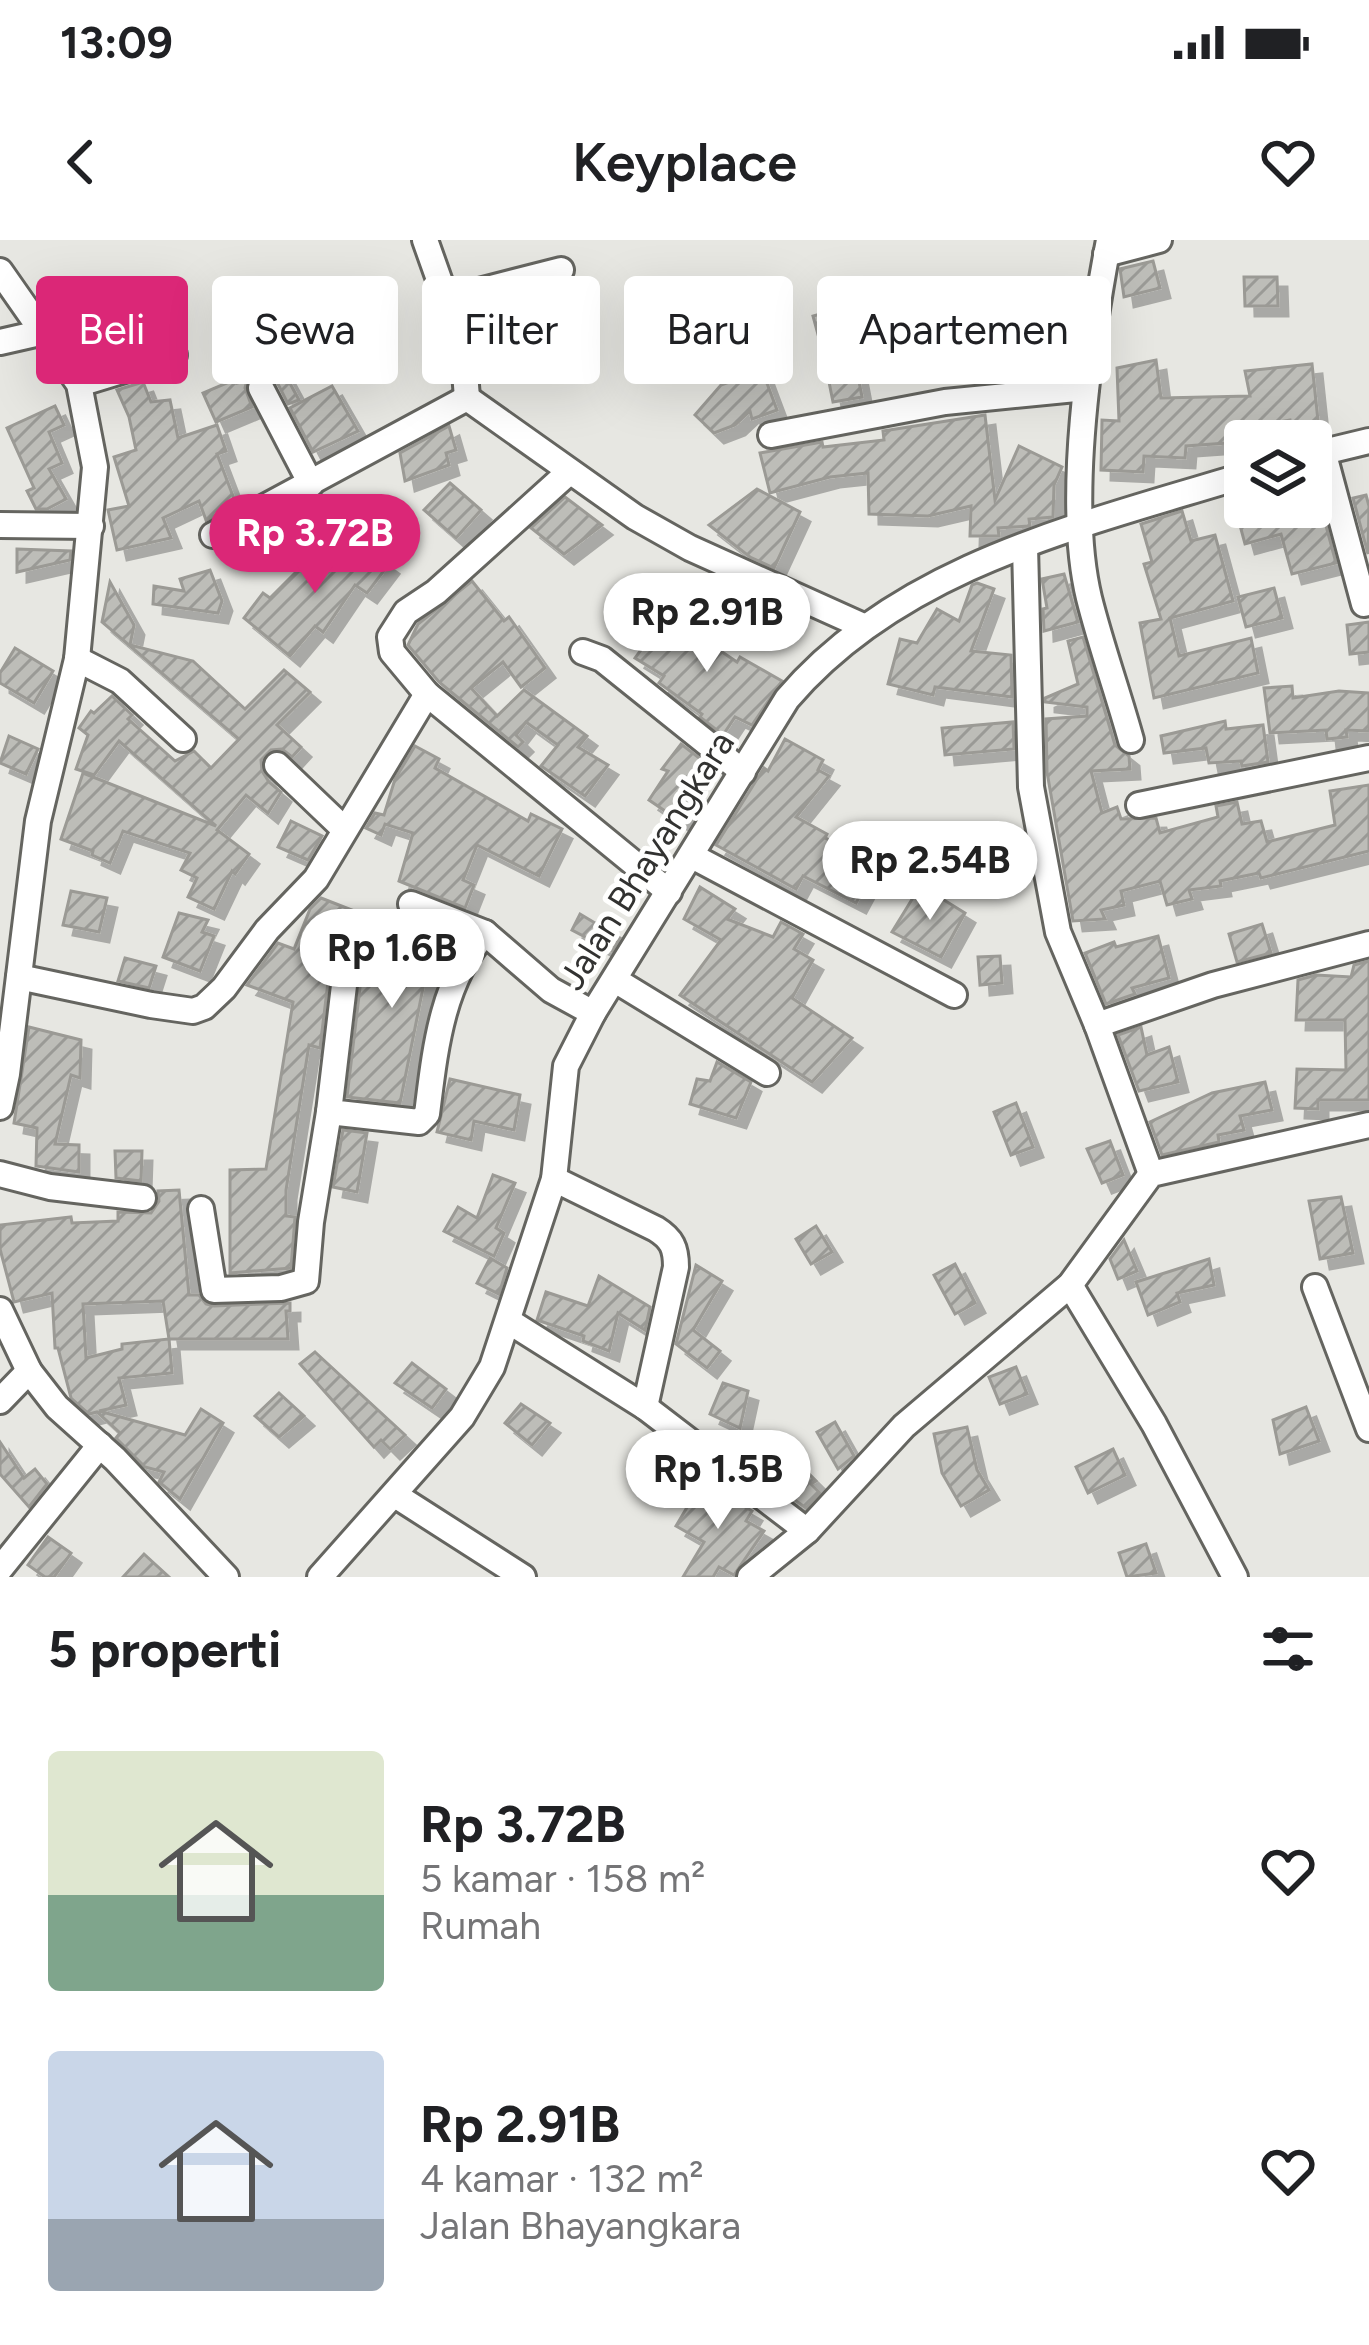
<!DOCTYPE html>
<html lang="id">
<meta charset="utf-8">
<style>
:root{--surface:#fff;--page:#f2f2f2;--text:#202124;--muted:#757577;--accent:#db2777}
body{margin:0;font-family:Figtree,sans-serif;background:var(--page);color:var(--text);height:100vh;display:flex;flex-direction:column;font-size:45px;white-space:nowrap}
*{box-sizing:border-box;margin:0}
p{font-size:39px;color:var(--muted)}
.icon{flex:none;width:66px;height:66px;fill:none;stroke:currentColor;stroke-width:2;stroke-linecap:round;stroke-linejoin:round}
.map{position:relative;height:1337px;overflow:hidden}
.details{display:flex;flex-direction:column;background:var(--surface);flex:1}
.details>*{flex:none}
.banner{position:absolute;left:36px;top:36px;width:1299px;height:108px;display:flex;gap:24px}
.controls{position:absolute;left:1224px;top:180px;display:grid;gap:24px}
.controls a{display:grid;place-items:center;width:108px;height:108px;border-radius:12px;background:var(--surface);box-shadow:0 12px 48px #0002;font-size:60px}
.price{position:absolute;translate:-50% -102px;padding:0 27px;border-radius:42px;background:#fff;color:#222;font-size:39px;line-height:78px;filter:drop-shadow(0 3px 6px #0008)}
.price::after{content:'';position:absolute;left:50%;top:72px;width:36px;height:27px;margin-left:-18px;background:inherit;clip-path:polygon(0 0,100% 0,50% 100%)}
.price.current{background:var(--accent);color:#fff}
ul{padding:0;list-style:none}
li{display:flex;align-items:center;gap:36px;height:300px;padding:0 48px}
li span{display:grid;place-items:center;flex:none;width:336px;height:240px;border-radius:12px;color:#555}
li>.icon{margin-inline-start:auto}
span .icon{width:144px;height:144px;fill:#fffc;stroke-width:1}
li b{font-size:51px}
h2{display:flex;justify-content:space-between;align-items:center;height:144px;padding:0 48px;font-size:51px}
.tag{padding:0 42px;border-radius:12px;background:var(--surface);box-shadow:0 12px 48px #0002;font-size:42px;line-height:108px}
.tag.current{background:var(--accent);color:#fff}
.status{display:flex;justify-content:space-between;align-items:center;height:84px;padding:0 60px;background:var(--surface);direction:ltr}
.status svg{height:33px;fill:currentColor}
header{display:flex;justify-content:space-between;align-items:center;height:156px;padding:0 48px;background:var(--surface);font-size:54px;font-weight:600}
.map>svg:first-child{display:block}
.building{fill:url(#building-hatch);stroke:#9b9a95;stroke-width:3;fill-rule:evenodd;filter:url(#shadow)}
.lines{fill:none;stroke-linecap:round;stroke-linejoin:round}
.minor-casing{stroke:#656560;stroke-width:30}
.minor{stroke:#fff;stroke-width:24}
.labels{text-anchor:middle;stroke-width:10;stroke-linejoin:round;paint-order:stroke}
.street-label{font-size:36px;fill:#323230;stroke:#fffffe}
</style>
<div class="status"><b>13:09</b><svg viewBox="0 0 49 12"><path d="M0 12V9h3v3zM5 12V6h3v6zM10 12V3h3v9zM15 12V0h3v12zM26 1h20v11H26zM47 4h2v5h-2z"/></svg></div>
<header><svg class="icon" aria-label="back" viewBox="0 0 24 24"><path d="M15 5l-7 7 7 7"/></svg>Keyplace<svg class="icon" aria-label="heart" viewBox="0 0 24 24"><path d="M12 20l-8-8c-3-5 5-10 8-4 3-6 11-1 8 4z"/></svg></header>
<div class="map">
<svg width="1369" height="1337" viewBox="0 0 1369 1337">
<defs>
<pattern id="building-hatch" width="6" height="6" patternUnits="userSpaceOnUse" patternTransform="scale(3)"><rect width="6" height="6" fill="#bdbdb8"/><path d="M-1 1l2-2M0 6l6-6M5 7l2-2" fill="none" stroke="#9a9a96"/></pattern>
<filter id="shadow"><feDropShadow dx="10" dy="10" stdDeviation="0" flood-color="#0004"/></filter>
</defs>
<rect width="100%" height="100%" fill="#e7e7e2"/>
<!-- building -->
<g class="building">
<polygon points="1153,21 1160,48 1124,57 1120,29"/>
<polygon points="1244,37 1277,37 1278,66 1245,66"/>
<polygon points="1012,54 1054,54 1054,89 1049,89 1050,127 1012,131 1010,115 996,115 995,94 973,94 973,66 1012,66"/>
<polygon points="849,66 856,92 820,102 813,76"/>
<polygon points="1156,120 1161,158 1250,156 1245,131 1312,124 1319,190 1292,192 1290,180 1253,187 1255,201 1186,206 1185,218 1144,216 1143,232 1101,230 1102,180 1119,181 1117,128"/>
<polygon points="281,127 299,160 288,164 276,140 266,133"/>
<polygon points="762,130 777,170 752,179 750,171 735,185 714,193 695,175 721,145"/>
<polygon points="857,131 862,157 833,162 828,137"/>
<polygon points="236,139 237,143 247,140 245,148 252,167 216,182 203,153"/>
<polygon points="143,142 151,162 170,160 178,198 217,185 226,211 217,214 236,264 206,280 199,261 163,278 171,298 117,310 108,270 129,266 114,217 136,210 129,177 117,150"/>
<polygon points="332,146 358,191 313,212 290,168"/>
<polygon points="55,166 64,185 49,192 62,223 49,229 66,259 47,269 36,269 27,251 34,248 7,188"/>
<polygon points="985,175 995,260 1019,206 1062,227 1054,245 1053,277 1029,279 1030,286 998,288 999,296 970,296 971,266 928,276 869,274 868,233 830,237 770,253 760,213 822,202 823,207 884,200 883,191"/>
<polygon points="449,186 456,210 446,213 449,225 405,241 400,213"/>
<polygon points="450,243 481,270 456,298 424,270"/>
<polygon points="757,249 800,272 774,328 750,317 709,285"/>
<polygon points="1366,255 1369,266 1368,314 1353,258"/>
<polygon points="565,257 602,285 564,314 531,288"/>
<polygon points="1235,267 1321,267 1336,323 1292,334 1281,294 1245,304"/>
<polygon points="1182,271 1191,301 1215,295 1233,361 1170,378 1179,416 1251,398 1258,433 1154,458 1140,383 1161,379 1144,324 1152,322 1141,284"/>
<polygon points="350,296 389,324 367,353 355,345 323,392 315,386 290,416 244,378 263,353 270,358 301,327 316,334"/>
<polygon points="17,309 71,311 70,320 17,332"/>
<polygon points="210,330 222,361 218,373 153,364 154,346 184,351 180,339"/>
<polygon points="1064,334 1078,382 1044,391 1043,369 1047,368 1042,339"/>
<polygon points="472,341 504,381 509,377 545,428 521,447 503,422 471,448 497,476 524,450 587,496 578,507 608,525 585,556 541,526 558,505 526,482 516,495 523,502 518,507 439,442 408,405 418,384"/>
<polygon points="110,342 134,385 130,405 193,421 245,469 284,430 310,452 277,485 301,507 292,517 282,509 271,510 261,520 262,531 269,542 281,552 268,573 246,555 217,590 249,614 235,634 232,631 214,669 188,657 197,638 181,630 190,613 123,591 110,623 92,615 93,611 61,599 83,533 216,586 119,501 94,535 76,529 88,495 79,488 91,471 94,473 112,456 132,475 128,479 175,521 194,511 211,528 239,499 102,382"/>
<polygon points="977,343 994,349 971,411 1011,415 1012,457 935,447 933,455 888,444 900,399 917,403 937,369 959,381 972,345"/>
<polygon points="1274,348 1282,378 1246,387 1238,357"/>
<polygon points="668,373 694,387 691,391 737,422 740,417 782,441 752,485 735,477 723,495 700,477 702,474 659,443 664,436 635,418"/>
<polygon points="1369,382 1369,412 1350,414 1347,385"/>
<polygon points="1083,397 1115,505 1129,516 1130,529 1091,531 1102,573 1117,567 1121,579 1156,578 1160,593 1218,577 1216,566 1237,562 1242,584 1261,581 1267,602 1335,585 1330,551 1369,545 1369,611 1261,638 1259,633 1220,641 1221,646 1189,650 1192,659 1167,665 1160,641 1121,651 1124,665 1101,670 1105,679 1073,681 1047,532 1046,479 1087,476 1087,467 1045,462 1045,458 1078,444 1068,401"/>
<polygon points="15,408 53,431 34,463 0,443 0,433"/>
<polygon points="1292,446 1293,458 1339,451 1369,453 1369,491 1346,490 1347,497 1327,499 1326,490 1270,493 1264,448"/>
<polygon points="1225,481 1226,489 1263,485 1268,522 1242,526 1241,521 1209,523 1206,508 1164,513 1161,496"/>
<polygon points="1013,482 1014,509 945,515 942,488"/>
<polygon points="9,496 38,509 26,534 0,523"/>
<polygon points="785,499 823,520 818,530 829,536 796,577 827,594 825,598 878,622 856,663 803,636 796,649 716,605 764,528 768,531"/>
<polygon points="681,504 707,524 689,549 703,557 684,584 649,560 668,531 662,529"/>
<polygon points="415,506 439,519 435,528 528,581 531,574 562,589 539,636 477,605 463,640 474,645 465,668 399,641 413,593 385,584 381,595 366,588 375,573 384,575 395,539"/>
<polygon points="291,581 322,596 308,620 278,607"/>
<polygon points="1005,595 1005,622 969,626 969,598"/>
<polygon points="700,647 735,669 727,679 773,697 781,682 803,694 794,709 813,720 792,758 852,798 812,842 680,755 721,700 684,679"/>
<polygon points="71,651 107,658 99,692 63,685"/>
<polygon points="931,652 965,673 941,717 892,692 914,656 924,660"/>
<polygon points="321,658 352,670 352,677 337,723 329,734 320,808 309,805 286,950 286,976 295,977 291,1028 230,1033 230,930 266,929 293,762 247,745 278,703 294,709 310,669"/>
<polygon points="179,673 208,680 202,692 214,696 200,731 163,717"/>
<polygon points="580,674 620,698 612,711 572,690"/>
<polygon points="415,683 455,699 440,734 427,728 400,863 347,857 361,739 357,727 372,729 384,690 408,699"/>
<polygon points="1262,684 1271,713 1237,722 1229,694"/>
<polygon points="1158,696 1169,738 1132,748 1135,754 1106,764 1085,713 1114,702 1116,707"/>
<polygon points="1000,716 1002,743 980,745 978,717"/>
<polygon points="125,718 156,726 149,748 118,741"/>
<polygon points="1369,721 1369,860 1318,860 1318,869 1295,868 1297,829 1346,830 1345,780 1296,780 1298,740 1316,735 1351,737 1354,725"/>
<polygon points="29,787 81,800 80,838 71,835 55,904 79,905 79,932 36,926 37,888 14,883"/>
<polygon points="1141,787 1147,815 1169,807 1178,842 1139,851 1118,795"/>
<polygon points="717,822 751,842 736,878 690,864 697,839 710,841"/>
<polygon points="450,839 520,855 514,890 474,881 471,900 437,892"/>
<polygon points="1265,842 1272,870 1240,876 1244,890 1218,895 1219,902 1162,915 1150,882 1212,853"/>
<polygon points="1016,863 1033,907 1011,915 994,872"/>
<polygon points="343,890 367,893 357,952 333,947"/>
<polygon points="1110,901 1123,935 1102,943 1087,909"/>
<polygon points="115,911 142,911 141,941 116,938"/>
<polygon points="493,935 515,943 496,988 504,993 494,1016 444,991 458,967 477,978"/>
<path d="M179 950 189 1055H199L206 1064 214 1066 290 1063V1071H286L288 1099H169L172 1133 119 1138 126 1165 99 1171 185 1195 201 1169 223 1183 180 1259 159 1242 164 1232 145 1227 116 1198 120 1193 97 1172 89 1174 71 1158 58 1108H55L52 1053 14 1062 0 1009V985L71 977 72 983 118 981V972L151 973 159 961 158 951ZM163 1061 169 1099 122 1104V1109L86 1118 83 1064Z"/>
<polygon points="1341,957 1353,1013 1320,1019 1309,961"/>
<polygon points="816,986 832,1012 811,1024 796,999"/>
<polygon points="1124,1000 1137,1031 1118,1039 1110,1019"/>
<polygon points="490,1018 507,1028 499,1054 477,1043"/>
<polygon points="1209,1019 1214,1045 1177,1053 1180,1062 1148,1075 1136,1042"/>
<polygon points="955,1024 975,1063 955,1074 934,1035"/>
<polygon points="696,1025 722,1041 693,1090 720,1111 707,1128 676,1104"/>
<polygon points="599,1036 650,1067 645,1090 618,1073 609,1111 583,1101 584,1096 537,1080 546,1052 588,1066"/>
<polygon points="315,1112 405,1195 390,1209 381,1200 374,1207 300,1124"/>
<polygon points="412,1123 446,1149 432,1168 395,1143"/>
<polygon points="1016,1127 1027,1154 1000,1164 989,1137"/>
<polygon points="723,1143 748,1151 740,1188 710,1174"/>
<polygon points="279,1153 304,1176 279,1197 255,1176"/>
<polygon points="521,1164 550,1183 532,1205 505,1183"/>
<polygon points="1306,1167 1319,1201 1280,1214 1273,1180"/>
<polygon points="835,1182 854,1216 838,1229 817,1192"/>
<polygon points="967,1187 977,1230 989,1250 961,1266 942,1233 934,1194"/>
<polygon points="0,1202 24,1238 35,1229 47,1244 29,1267 0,1234"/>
<polygon points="1113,1209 1125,1235 1088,1253 1076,1227"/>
<polygon points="797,1222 816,1241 811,1244 820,1253 806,1268 774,1245"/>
<polygon points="702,1242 752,1271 746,1281 764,1291 734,1335 719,1327 713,1337 683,1337 704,1302 676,1286"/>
<polygon points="48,1297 71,1313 54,1337 45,1337 28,1325"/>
<polygon points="1146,1304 1156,1333 1127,1337 1119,1313"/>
<polygon points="144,1314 169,1337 123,1337"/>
</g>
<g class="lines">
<!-- minor casing -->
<g class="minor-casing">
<g id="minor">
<polyline points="425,0 463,107 467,158"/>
<path d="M1109 0C1090 101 1065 259 1089 358 1101 406 1118 453 1131 500"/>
<polyline points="1106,14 1159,0"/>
<polyline points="0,31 79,144 95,227 77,419 38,581 7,834 0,867"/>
<polyline points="444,60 561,30"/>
<polyline points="0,102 44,92"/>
<polyline points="79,144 174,115"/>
<polyline points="261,148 311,244"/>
<polyline points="771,195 945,162 1086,148"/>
<polyline points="1323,211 1364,364"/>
<polyline points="1311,215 1369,201"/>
<polyline points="568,233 436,352 406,372 390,397 392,412 427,454 669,652"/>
<polyline points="0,285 91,286"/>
<polyline points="213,295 467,158 635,277 690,308 863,386"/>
<polyline points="1025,306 1031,547 1058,692 1097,785 1151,934"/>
<polyline points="583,412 602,419 743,532"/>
<polyline points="77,419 120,441 183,499"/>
<polyline points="277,525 344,589"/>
<polyline points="1139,565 1369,518"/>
<polyline points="692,616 954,755"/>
<polyline points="411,664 485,693 551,750 593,773"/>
<polyline points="19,737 151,765 193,771 204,767 224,748 267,690 316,639 427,454"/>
<path d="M345 737 329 872 419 882 427 874C435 811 441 743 485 693"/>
<polyline points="615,740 767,833"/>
<polyline points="1097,785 1213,745 1369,704"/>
<polyline points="0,934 50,947 143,958"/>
<path d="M554 939 656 989C672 999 676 1008 676 1027L645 1167"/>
<polyline points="201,969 214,1050 281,1048 306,1041 311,982 329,872"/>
<polyline points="1070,1045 1154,1184 1235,1337"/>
<polyline points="1315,1047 1369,1189"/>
<polyline points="0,1070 29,1131 57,1167 115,1219 226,1337"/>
<polyline points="510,1082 645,1167 807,1291"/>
<polyline points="0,1161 29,1131"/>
<polyline points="395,1255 523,1337"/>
<polyline points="0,1329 100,1205"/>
<path d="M320 1337 462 1177 492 1127 554 939 566 826 593 773 787 459C901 325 1083 285 1245 235"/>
<polyline points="750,1337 807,1291 904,1186 1070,1045 1151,934 1369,885"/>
</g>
</g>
<!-- minor -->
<use href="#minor" class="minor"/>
</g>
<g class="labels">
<!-- street labels -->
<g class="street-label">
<text transform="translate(646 620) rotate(-58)" y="13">Jalan Bhayangkara</text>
</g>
</g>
</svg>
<div class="controls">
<a><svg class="icon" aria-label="layers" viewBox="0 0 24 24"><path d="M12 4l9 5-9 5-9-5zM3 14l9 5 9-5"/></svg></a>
</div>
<b class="price current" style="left:315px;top:356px">Rp 3.72B</b>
<b class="price" style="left:707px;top:435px">Rp 2.91B</b>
<b class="price" style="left:930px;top:683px">Rp 2.54B</b>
<b class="price" style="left:392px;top:771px">Rp 1.6B</b>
<b class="price" style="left:718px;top:1292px">Rp 1.5B</b>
<div class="banner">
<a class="tag current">Beli</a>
<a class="tag">Sewa</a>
<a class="tag">Filter</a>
<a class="tag">Baru</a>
<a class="tag">Apartemen</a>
</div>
</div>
<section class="details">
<h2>5 properti<svg class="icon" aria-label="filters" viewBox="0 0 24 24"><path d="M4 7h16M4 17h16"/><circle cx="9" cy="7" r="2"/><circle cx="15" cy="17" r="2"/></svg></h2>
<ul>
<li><span style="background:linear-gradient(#dfe7d0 60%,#7fa58c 0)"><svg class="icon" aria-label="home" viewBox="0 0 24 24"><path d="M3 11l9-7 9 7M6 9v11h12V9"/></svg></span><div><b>Rp 3.72B</b><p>5 kamar · 158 m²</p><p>Rumah</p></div><svg class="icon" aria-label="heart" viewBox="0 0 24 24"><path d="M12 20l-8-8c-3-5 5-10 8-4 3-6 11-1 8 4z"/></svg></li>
<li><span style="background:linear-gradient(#c9d6e8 70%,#9aa5b1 0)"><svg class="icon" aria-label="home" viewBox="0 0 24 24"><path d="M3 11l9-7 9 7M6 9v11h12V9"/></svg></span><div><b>Rp 2.91B</b><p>4 kamar · 132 m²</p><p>Jalan Bhayangkara</p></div><svg class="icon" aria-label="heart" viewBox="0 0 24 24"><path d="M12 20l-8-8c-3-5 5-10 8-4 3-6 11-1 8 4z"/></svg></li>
</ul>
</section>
